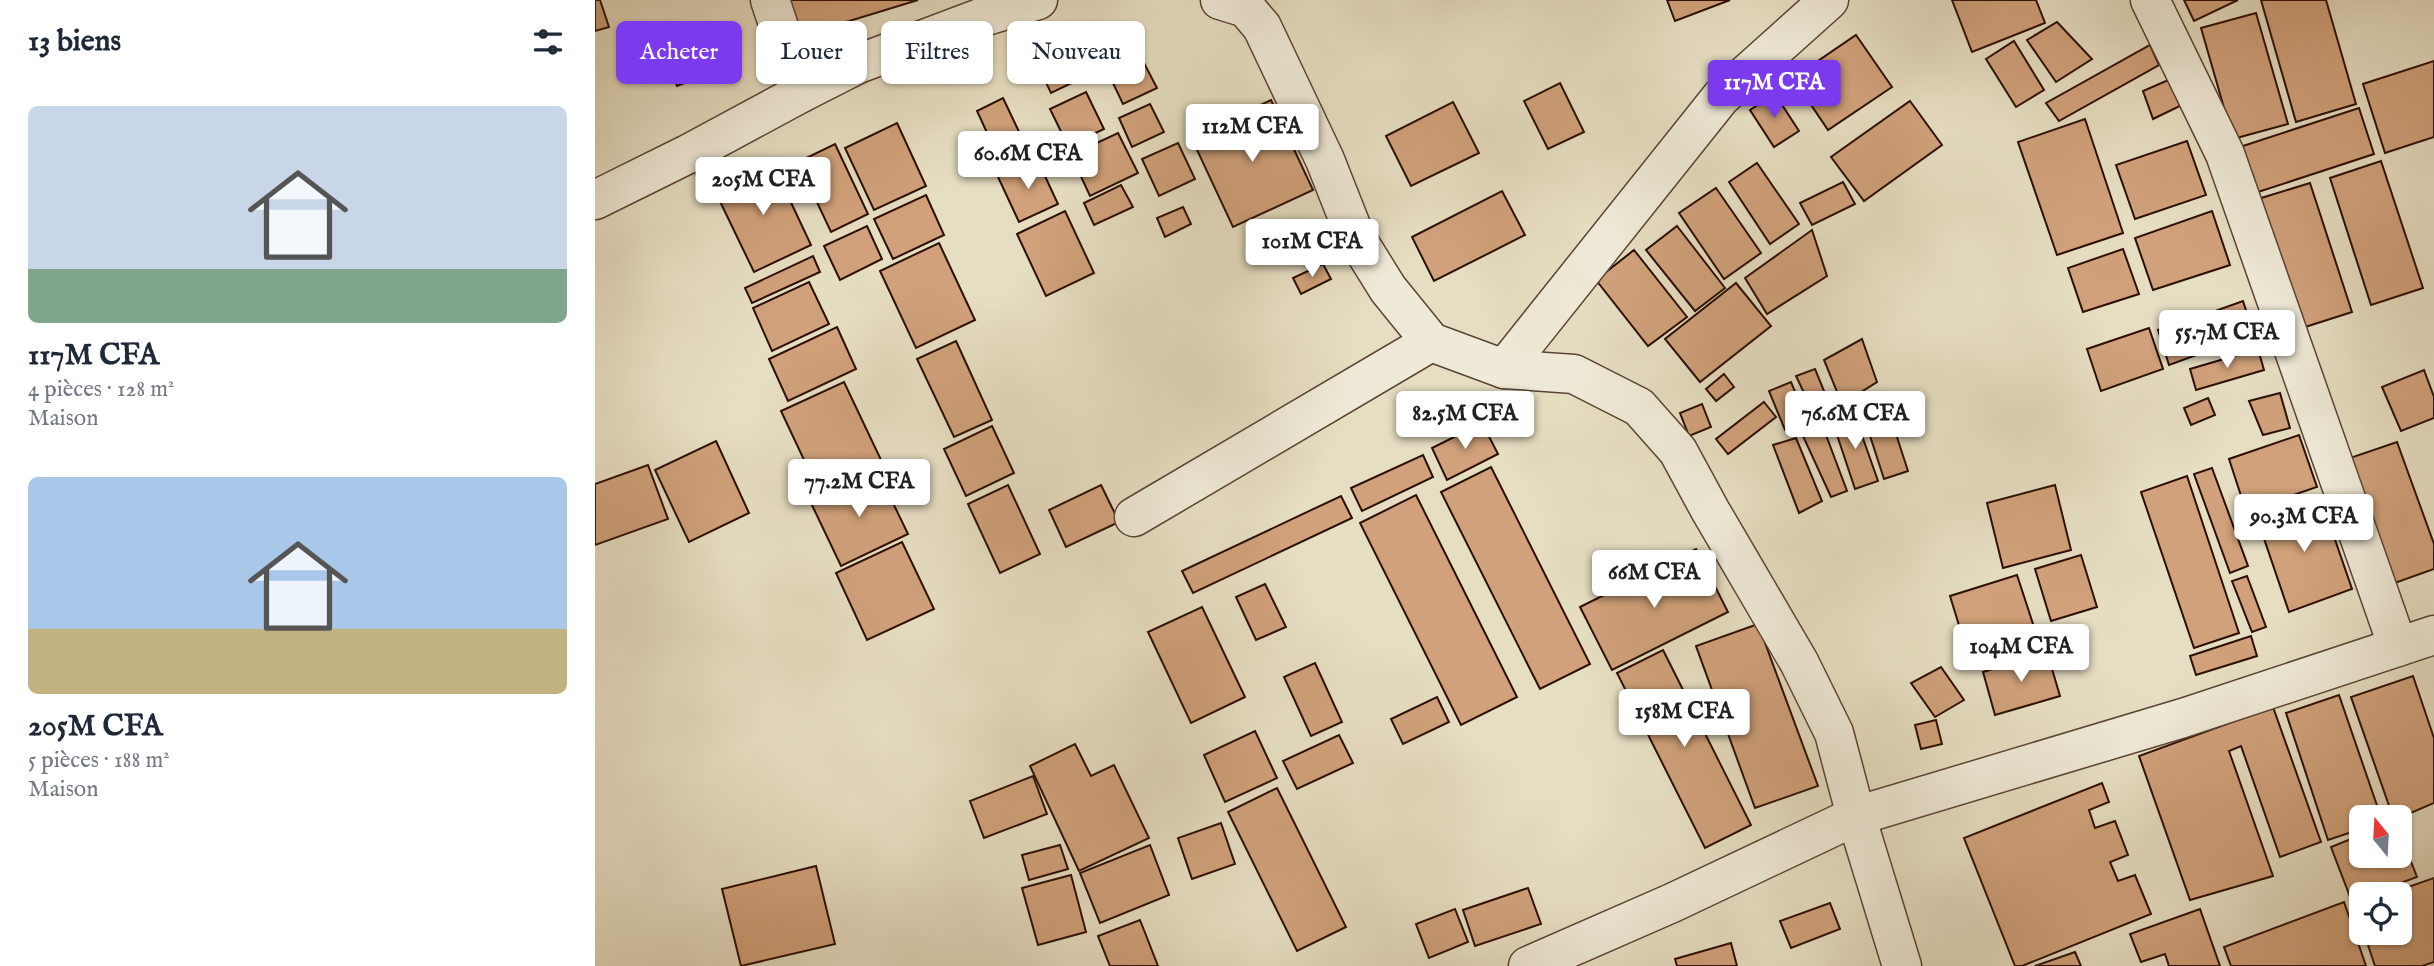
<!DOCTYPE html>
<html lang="fr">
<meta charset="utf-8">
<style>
:root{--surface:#fff;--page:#f2f2f3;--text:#1f2937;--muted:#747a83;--accent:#7c3aed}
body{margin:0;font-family:"IM FELL English",serif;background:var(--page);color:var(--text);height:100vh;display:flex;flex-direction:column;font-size:26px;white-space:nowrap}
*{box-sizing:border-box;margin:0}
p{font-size:23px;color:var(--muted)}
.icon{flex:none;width:38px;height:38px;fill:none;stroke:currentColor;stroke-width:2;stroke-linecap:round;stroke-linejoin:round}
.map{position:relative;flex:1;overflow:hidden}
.sheet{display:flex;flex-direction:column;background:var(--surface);width:595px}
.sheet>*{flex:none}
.hud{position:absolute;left:21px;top:21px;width:665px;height:63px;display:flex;gap:14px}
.needle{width:46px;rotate:342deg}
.fabs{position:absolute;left:1754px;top:805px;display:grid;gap:14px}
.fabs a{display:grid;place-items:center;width:63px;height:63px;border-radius:10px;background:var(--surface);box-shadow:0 2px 5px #0004;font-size:35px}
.price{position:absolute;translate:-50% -60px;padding:0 16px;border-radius:7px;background:#fff;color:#222;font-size:23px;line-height:46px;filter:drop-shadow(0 2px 4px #0008)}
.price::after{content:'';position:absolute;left:50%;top:42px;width:21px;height:16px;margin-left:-10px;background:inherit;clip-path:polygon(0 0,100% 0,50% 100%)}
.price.active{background:var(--accent);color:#fff}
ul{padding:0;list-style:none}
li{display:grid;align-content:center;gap:14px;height:371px;padding:0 28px}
li span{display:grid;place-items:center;height:217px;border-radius:10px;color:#555}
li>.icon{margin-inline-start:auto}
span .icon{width:126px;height:126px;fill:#fffc;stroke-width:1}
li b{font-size:30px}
h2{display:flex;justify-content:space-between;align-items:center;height:84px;padding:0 28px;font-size:30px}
.tag{padding:0 24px;border-radius:10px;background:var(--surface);box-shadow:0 2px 5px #0004;font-size:24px;line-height:63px}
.tag.active{background:var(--accent);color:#fff}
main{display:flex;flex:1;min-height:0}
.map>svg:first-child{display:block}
.building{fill:#d0a17a;stroke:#2c0f05;stroke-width:2}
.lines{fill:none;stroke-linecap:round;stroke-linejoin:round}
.minor-casing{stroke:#5a4334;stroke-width:41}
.minor{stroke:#efead7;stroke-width:38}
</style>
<main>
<section class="sheet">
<h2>13 biens<svg class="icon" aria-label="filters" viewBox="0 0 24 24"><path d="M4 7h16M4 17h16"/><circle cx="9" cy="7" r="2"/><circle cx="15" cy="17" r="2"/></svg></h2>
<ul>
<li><span style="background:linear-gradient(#c9d6e8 75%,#7fa58c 0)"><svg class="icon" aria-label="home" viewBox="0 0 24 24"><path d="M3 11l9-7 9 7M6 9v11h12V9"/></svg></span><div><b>117M CFA</b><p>4 pièces · 128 m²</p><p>Maison</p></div></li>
<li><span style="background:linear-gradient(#a9c7e8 70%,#c2b280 0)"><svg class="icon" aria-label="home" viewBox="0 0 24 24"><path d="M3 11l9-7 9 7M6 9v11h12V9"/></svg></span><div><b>205M CFA</b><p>5 pièces · 188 m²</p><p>Maison</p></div></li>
</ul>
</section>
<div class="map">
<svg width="1839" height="966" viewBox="0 0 1839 966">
<rect width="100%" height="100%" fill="#e6dec2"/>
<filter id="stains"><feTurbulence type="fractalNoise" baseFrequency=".00286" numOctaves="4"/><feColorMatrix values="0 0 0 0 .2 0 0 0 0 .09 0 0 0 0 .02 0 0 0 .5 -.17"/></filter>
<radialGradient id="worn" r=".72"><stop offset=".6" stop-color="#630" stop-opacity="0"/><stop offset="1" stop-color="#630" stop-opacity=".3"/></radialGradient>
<!-- building -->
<g class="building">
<polygon points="0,0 5,0 14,27 0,31"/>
<polygon points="191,0 323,0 202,37"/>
<polygon points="1072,0 1135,0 1080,21"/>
<polygon points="1357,0 1441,0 1450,23 1377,52"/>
<polygon points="1589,0 1643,0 1599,21"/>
<polygon points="1666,0 1731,0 1761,104 1701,122"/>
<polygon points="1661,13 1693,124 1638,139 1606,28"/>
<polygon points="1462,22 1497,59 1461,82 1432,40"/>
<polygon points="1261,35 1297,87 1233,130 1198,78"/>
<polygon points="227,36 232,49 206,59 201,47"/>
<polygon points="1419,41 1449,90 1421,107 1391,59"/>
<polygon points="1555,45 1564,65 1464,121 1451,103"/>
<polygon points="498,47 508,68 456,93 446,72"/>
<polygon points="113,50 121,71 82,86 74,67"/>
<polygon points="1839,61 1839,137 1790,153 1768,84"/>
<polygon points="549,63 562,88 528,104 516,79"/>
<polygon points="1578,78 1585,106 1558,119 1548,91"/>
<polygon points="965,83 989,132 953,149 929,101"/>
<polygon points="491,92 509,129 473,146 455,109"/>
<polygon points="1180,94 1204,131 1179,147 1155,110"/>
<polygon points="408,98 426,136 399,148 382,111"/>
<polygon points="676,100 718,190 638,227 596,137"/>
<polygon points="1315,101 1347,145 1269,201 1236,157"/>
<polygon points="858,102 884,153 816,186 791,136"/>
<polygon points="555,104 569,132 537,147 524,118"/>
<polygon points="1764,108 1779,154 1660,193 1645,147"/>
<polygon points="1490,119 1528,233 1462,255 1423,142"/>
<polygon points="302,123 331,186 279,210 250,148"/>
<polygon points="523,133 543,173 495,196 476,155"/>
<polygon points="1592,141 1611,195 1540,219 1521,165"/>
<polygon points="583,143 600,179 564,196 547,159"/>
<polygon points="240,144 273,214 236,232 203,162"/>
<polygon points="118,157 126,176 104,183 98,165"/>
<polygon points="442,159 463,204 424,222 403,177"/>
<polygon points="1786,161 1828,288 1776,305 1735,178"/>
<polygon points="177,162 216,245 159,272 119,189"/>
<polygon points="1162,163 1204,224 1175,244 1134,182"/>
<polygon points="1248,182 1260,204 1217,225 1205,203"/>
<polygon points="1715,183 1757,312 1704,329 1663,199"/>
<polygon points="526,185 538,207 499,225 489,203"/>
<polygon points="1121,188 1166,253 1129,279 1084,213"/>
<polygon points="907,191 930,235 839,281 817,237"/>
<polygon points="331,195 349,235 298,259 279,219"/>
<polygon points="588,207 596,224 570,237 562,218"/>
<polygon points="470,211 499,273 451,296 422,234"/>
<polygon points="1617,211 1635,265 1558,290 1540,238"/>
<polygon points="272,226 287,259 245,280 229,246"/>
<polygon points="1082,226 1130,288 1100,311 1051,250"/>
<polygon points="1217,230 1232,276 1172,314 1150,278"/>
<polygon points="344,243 380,320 321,348 285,271"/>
<polygon points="1528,249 1544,294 1488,312 1473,268"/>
<polygon points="1039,250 1092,317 1053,346 1001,280"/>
<polygon points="218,256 225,272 157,303 150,288"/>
<polygon points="728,264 736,279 706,294 698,278"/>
<polygon points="214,282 234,324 177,351 158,308"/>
<polygon points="1141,283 1176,326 1105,382 1070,339"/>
<polygon points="1648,301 1660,338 1618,352 1606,316"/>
<polygon points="1598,318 1610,352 1574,365 1563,330"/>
<polygon points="242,327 261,369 193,401 174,359"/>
<polygon points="1554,328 1568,369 1506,391 1492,349"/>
<polygon points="1267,339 1282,382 1247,404 1229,360"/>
<polygon points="361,341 397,420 359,437 322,359"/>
<polygon points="1663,349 1669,370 1601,390 1595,369"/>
<polygon points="1220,369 1236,408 1220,416 1201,376"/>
<polygon points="1829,370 1839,397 1839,418 1806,431 1787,387"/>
<polygon points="1129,374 1139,387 1121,401 1111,389"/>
<polygon points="249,382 287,462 215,496 202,469 211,464 186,411"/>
<polygon points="1196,382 1212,421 1190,430 1174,391"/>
<polygon points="1685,393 1695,428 1668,435 1654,401"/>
<polygon points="1613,398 1620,415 1596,425 1589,408"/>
<polygon points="1290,400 1313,471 1289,479 1266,408"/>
<polygon points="1169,402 1181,417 1133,454 1121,439"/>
<polygon points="1107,404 1116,427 1094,436 1085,413"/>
<polygon points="1259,413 1283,481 1260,489 1237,420"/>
<polygon points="887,423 903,454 852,480 837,448"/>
<polygon points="397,426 419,473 371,496 349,449"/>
<polygon points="1228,427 1252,491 1236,497 1208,436"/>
<polygon points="1704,435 1722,487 1651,511 1634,459"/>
<polygon points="1201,438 1227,501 1204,513 1178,445"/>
<polygon points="121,441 154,513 94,542 60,470"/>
<polygon points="1802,442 1839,544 1839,569 1797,584 1752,459"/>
<polygon points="828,455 838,477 767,511 756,488"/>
<polygon points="53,465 73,519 0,545 0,484"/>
<polygon points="896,467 995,664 945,689 846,492"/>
<polygon points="1617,468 1653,566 1635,573 1599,474"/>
<polygon points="283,472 313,534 246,566 216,503"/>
<polygon points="1592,476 1644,633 1599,648 1546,492"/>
<polygon points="413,485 445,554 405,573 373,504"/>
<polygon points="506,485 524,522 471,547 454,510"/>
<polygon points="1460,485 1476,550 1408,568 1392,503"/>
<polygon points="821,495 922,697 866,725 765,523"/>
<polygon points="746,496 757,518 598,593 587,571"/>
<polygon points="1725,496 1757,589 1694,612 1662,518"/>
<polygon points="307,542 339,609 272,640 241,573"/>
<polygon points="1101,549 1133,612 1017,670 985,607"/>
<polygon points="1486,555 1502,607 1456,621 1440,569"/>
<polygon points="1422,575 1439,627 1371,648 1355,596"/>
<polygon points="1652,576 1671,627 1657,632 1637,581"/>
<polygon points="670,584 691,627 661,640 641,597"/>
<polygon points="607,607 650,697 596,723 553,632"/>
<polygon points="1163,624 1223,786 1160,808 1101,646"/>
<polygon points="1656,636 1662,656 1601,675 1595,656"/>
<polygon points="1068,650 1156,825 1110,848 1022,673"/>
<polygon points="1452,652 1465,696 1400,715 1388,672"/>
<polygon points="720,663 747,722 716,736 689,677"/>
<polygon points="1346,667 1369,700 1340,717 1316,683"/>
<polygon points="1818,676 1839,738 1839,803 1804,818 1798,817 1756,697"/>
<polygon points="1744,695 1786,817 1766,817 1766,829 1733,840 1691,713"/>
<polygon points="842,697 854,722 808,744 796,719"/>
<polygon points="1678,707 1726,842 1685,857 1646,746 1634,751 1678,876 1595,900 1544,756"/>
<polygon points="1341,720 1347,744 1326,749 1320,725"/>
<polygon points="660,731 682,778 630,802 609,755"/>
<polygon points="744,735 758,763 702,789 688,761"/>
<polygon points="480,744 496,776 519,765 554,838 484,871 435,766"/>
<polygon points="438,776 452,814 389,838 375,801"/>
<polygon points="1507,783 1514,802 1494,810 1500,828 1520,821 1533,855 1515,862 1523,881 1540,875 1556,914 1427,966 1420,966 1369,838"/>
<polygon points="682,788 751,927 702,951 633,812"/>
<polygon points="626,823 640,864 597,879 583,838"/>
<polygon points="1804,831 1822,877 1776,894 1766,894 1766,898 1757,902 1736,847 1766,835 1766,856 1804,856"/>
<polygon points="465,845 473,869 434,880 427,855"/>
<polygon points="555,845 574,895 505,923 485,873"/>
<polygon points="221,866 240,944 146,966 127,889"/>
<polygon points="476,875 491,932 443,945 427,888"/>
<polygon points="1839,878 1839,962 1827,966 1780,966 1769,933 1804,933 1804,894 1793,894"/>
<polygon points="933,888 946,924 880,946 868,910"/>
<polygon points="1749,902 1771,966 1636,966 1629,947"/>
<polygon points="1235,903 1245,929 1196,948 1185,921"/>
<polygon points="860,909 873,942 834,958 821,924"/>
<polygon points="1605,909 1625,966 1574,966 1570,954 1546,962 1535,934"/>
<polygon points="545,920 563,966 515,966 503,936"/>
<polygon points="1136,943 1142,966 1082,966 1080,959"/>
<polygon points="1480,952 1486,966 1440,966"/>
</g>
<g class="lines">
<!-- minor casing -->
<g class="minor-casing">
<g id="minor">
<polyline points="175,0 206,93"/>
<polyline points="625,0 651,8 667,27 730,160 760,236 793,289 836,342 909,369 979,374 1044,407 1083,451 1115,510 1204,662 1239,733 1261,816 1307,966"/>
<polyline points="1555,0 1630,154 1803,647"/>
<polyline points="0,200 93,154 206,93 263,64 385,18 443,0"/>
<polyline points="909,369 1126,97 1234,0"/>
<polyline points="539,517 836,342"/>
<polyline points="933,966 1077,903 1261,816 1588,718 1839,635"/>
</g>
</g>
<!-- minor -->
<use href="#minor" class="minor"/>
</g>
<rect width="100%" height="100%" filter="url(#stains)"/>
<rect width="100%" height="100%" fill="url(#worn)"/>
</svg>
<div class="fabs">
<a><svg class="needle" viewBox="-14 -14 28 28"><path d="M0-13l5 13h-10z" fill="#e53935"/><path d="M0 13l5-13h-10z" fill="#747a83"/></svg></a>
<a><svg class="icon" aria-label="locate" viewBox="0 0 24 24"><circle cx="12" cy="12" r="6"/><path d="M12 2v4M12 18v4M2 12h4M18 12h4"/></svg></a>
</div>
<b class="price active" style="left:1179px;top:120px">117M CFA</b>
<b class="price" style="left:657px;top:164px">112M CFA</b>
<b class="price" style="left:433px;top:191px">60.6M CFA</b>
<b class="price" style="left:168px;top:217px">205M CFA</b>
<b class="price" style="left:717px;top:279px">101M CFA</b>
<b class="price" style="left:1632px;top:370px">55.7M CFA</b>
<b class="price" style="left:870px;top:451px">82.5M CFA</b>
<b class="price" style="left:1260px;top:451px">76.6M CFA</b>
<b class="price" style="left:264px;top:519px">77.2M CFA</b>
<b class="price" style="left:1709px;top:554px">90.3M CFA</b>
<b class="price" style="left:1059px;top:610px">66M CFA</b>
<b class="price" style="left:1426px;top:684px">104M CFA</b>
<b class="price" style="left:1089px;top:749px">158M CFA</b>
<div class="hud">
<a class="tag active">Acheter</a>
<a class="tag">Louer</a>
<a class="tag">Filtres</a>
<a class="tag">Nouveau</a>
</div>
</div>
</main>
